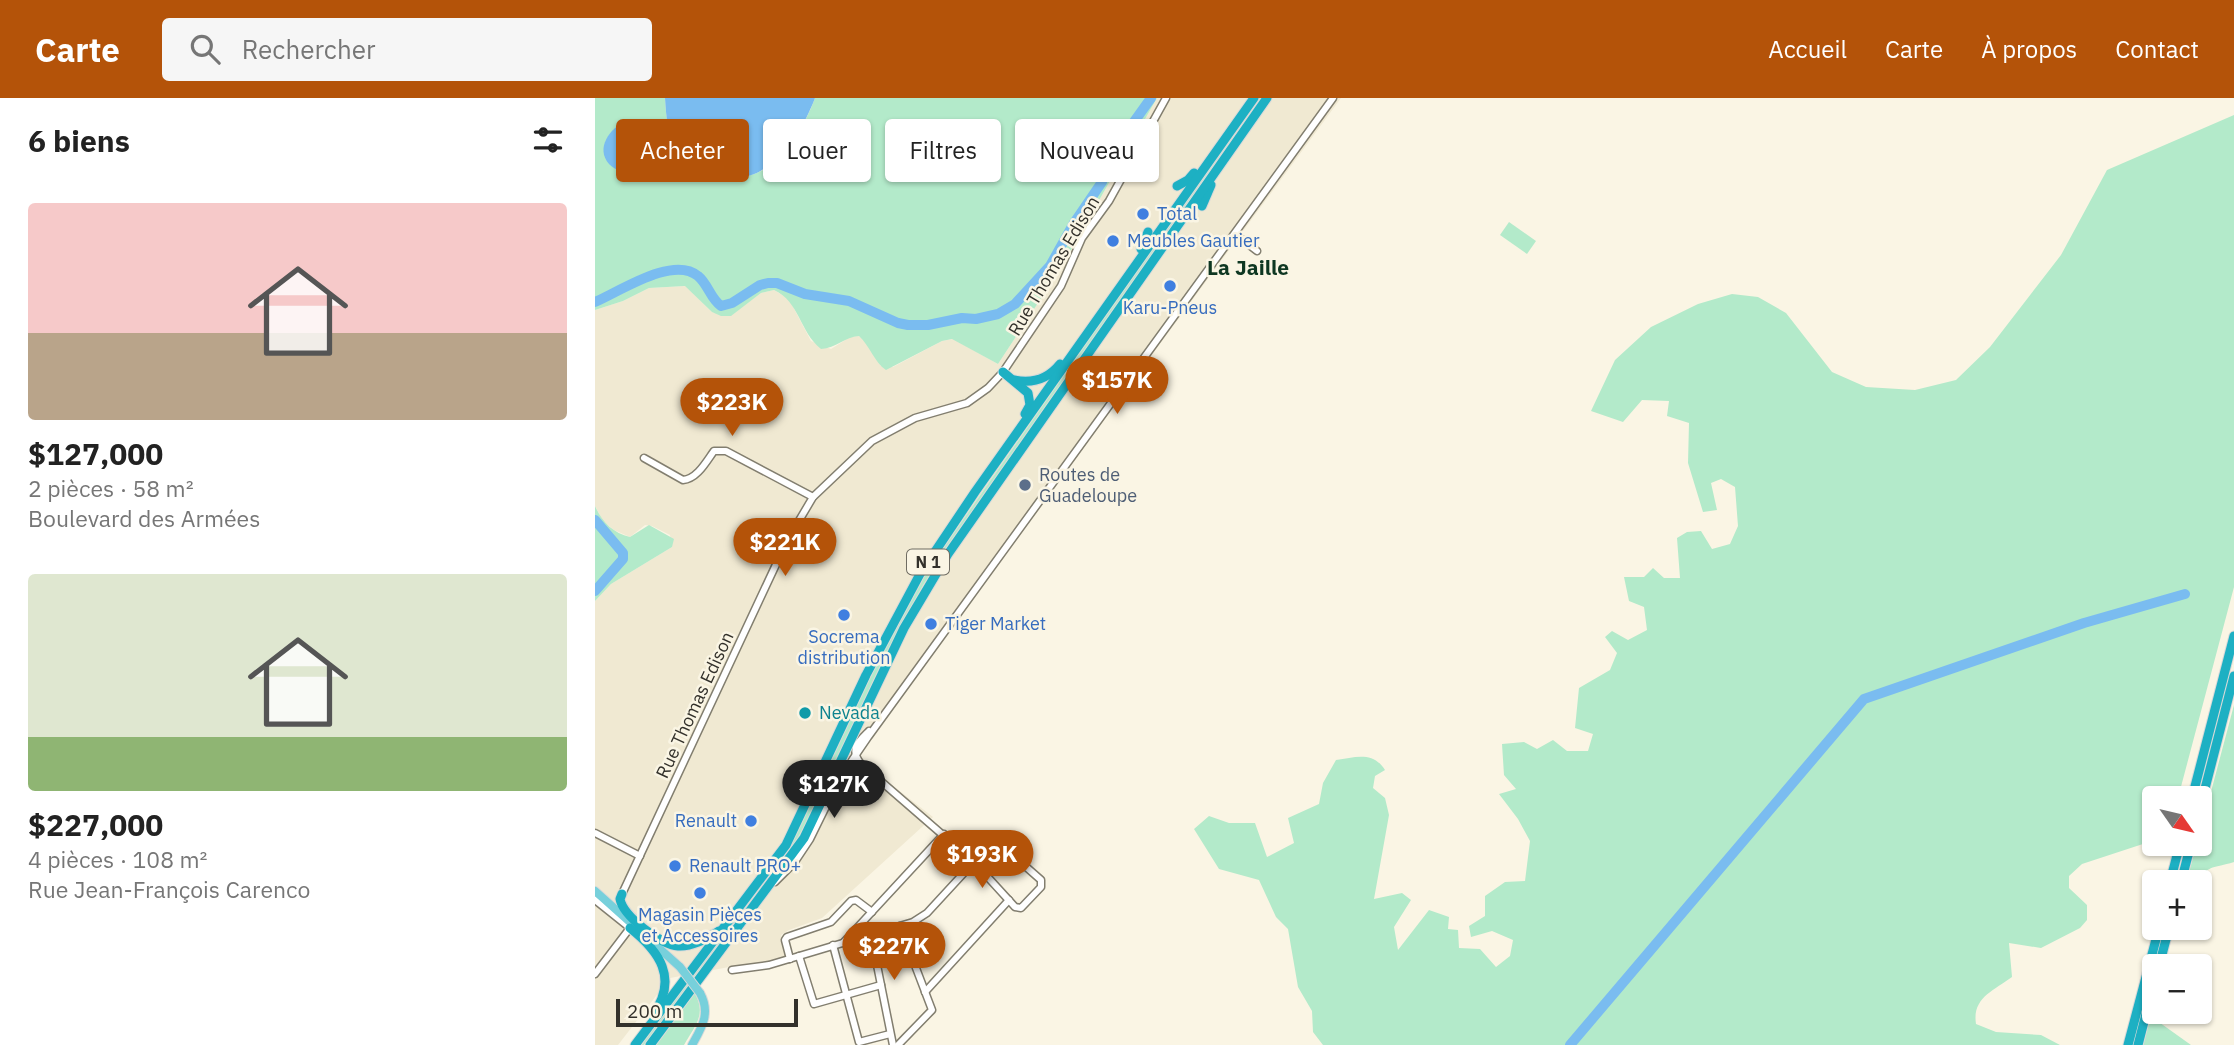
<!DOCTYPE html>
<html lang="fr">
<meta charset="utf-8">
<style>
:root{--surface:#fff;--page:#f6f6f6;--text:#222;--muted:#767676;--accent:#b45309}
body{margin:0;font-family:"IBM Plex Sans",sans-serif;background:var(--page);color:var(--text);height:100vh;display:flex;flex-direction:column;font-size:26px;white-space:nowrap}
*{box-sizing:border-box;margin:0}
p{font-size:23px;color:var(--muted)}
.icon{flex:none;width:38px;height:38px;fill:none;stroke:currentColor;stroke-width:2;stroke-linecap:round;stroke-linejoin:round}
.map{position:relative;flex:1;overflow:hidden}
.panel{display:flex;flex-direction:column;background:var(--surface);width:595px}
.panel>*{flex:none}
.guide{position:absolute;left:21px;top:21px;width:665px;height:63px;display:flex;gap:14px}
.needle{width:46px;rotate:124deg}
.buttons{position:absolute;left:1547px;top:688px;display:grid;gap:14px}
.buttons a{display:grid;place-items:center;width:70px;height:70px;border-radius:7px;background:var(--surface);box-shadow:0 2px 5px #0004;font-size:35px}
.scale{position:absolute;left:21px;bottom:18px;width:182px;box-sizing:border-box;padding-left:7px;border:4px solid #33312b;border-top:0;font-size:19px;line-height:24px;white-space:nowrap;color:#33312b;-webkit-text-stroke:5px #faf5e4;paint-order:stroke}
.price{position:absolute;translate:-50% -60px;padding:0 16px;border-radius:24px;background:var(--accent);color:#fff;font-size:23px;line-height:46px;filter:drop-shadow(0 2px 4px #0008)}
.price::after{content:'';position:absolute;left:50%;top:42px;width:21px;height:16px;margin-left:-10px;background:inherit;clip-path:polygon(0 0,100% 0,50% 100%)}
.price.current{background:#222;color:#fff}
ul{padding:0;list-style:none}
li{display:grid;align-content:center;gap:14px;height:371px;padding:0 28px}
li span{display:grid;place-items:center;height:217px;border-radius:7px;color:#555}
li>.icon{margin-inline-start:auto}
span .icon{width:126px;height:126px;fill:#fffc;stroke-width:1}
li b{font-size:30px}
h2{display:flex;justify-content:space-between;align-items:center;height:84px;padding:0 28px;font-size:30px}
.tag{padding:0 24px;border-radius:7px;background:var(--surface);box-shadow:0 2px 5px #0004;font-size:24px;line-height:63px}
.tag.current{background:var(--accent);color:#fff}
header{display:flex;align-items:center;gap:42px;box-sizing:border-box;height:98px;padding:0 35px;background:var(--accent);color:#fff}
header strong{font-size:33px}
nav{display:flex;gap:38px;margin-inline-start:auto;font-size:24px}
.search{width:490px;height:63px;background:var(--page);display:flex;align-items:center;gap:18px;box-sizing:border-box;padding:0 24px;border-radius:7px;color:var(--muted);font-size:26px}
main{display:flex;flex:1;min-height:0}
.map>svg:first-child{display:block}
.built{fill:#f0e9d2}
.green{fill:#b3eaca}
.water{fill:#7abcf0}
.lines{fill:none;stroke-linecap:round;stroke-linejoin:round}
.river{stroke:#7abcf0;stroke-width:10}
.minor-casing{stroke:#827e6f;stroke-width:9}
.major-casing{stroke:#dadad9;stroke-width:10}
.highway-casing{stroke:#dadad9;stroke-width:11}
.minor{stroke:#fff;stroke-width:6}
.major{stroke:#77d0db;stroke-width:8}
.highway{stroke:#1db0c3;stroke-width:9}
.major-bridge-casing{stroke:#dadad9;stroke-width:10;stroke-linecap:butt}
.major-bridge{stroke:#77d0db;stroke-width:8}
.shop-dot{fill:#3f7fe0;stroke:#faf5e4;stroke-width:2.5}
.service-dot{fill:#5c6f8a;stroke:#faf5e4;stroke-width:2.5}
.culture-dot{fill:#0f9aa8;stroke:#faf5e4;stroke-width:2.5}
.labels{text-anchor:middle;stroke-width:5;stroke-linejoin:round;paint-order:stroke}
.shield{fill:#faf5e4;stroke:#6f6c62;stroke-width:2}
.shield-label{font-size:16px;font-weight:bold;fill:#33312b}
.shop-label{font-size:18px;fill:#366cbe;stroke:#faf5e4;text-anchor:start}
.street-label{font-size:18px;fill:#33312b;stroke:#faf5e4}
.service-label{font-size:18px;fill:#4e5e75;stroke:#faf5e4;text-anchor:start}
.culture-label{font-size:18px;fill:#0d838f;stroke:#faf5e4;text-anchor:start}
.quarter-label{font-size:21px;font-weight:bold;fill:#0e3722;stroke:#faf5e4}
</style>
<header>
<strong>Carte</strong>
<div class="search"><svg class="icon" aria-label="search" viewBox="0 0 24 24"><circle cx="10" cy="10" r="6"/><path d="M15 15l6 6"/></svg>Rechercher</div>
<nav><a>Accueil</a><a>Carte</a><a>À propos</a><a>Contact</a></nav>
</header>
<main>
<section class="panel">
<h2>6 biens<svg class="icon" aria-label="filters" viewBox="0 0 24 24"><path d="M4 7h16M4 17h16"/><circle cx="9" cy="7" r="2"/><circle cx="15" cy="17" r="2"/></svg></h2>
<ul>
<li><span style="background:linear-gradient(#f6c9c9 60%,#b9a48a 0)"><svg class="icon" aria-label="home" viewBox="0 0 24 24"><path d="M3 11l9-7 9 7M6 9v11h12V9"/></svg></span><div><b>$127,000</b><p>2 pièces · 58 m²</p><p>Boulevard des Armées</p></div></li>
<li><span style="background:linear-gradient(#dfe7d0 75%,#8fb573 0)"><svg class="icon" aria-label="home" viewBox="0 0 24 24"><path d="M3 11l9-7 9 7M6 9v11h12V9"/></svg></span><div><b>$227,000</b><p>4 pièces · 108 m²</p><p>Rue Jean-François Carenco</p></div></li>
</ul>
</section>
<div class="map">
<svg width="1639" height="947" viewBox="0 0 1639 947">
<rect width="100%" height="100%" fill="#faf5e4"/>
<!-- built -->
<polygon class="built" points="562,0 746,0 261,659 338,719 227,820 194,832 186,837 191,859 166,867 145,867 75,880 23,947 0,947 0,503 16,486 77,449 75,437 57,428 50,427 35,439 19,432 8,423 0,408 0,212 28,203 54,190 91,188 117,214 135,218 166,195 179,192 194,201 216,243 236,251 255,239 264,238 272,245 286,268 298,269 347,243 358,241 403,266 464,173"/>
<!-- green -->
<g class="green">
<path d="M0 0H70C71 16 72 34 80 48 95 77 138 88 166 73 192 59 210 27 220 0H562L464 173 403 266 357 241 347 243 291 272C279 264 275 248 264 238 250 239 241 250 226 251 204 233 205 204 179 192L166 195 136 218H126L117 214 90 188 54 190 28 203 0 212Z"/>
<polygon points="662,0 667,0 328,487 291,555 218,712 193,757 49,947 45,947 170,781 322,488"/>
<path d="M1639 17V489L1583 700H1559V738L1554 744 1487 766 1474 778V790L1492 807V822L1485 830 1446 850 1414 845 1417 879C1398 893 1377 900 1381 926L1401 934 1446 937 1465 947H728L718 934 717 913 703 889 693 831 681 819 664 782 624 771 599 731 614 718 634 725H660L672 759 699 745 693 720 724 706 728 685 741 662C761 659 778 653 790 672L780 678 778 690 790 700 794 717 779 801 807 795 816 802 799 829 803 852 834 812 854 819 853 831 863 832 864 850 885 851 901 869 915 858 918 842 897 833 876 839 874 828 890 818V798L910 784 930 783 935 743 923 721 904 696 921 691 909 677 907 646 929 644 942 651 958 642 972 653H993L998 636 980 630 984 590 1015 572 1022 555 1010 539 1017 533 1033 542 1052 532 1049 509 1034 503 1029 479H1049L1058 470 1069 480H1085L1082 440 1092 434 1106 433 1117 451 1135 446 1143 428 1140 389 1126 381 1116 385 1122 412 1108 414 1093 365 1094 325 1072 318 1074 303 1047 302 1028 324 996 313 1020 262 1056 229 1103 206 1137 196 1163 199 1191 215 1237 274 1271 289 1320 292 1361 282 1395 249 1466 157 1512 72Z"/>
<polygon points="914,124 941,143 932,156 905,137"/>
<path d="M0 408C7 424 18 435 35 439L54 427 79 441 77 449 16 486 0 503Z"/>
<path d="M1639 607V764C1617 771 1617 765 1600 784H1591L1602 746H1605V735Z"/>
<path d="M99 894C112 916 101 926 89 947H60Z"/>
<polygon points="1559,900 1561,922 1596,947 1547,947"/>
</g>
<!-- water -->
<g class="water">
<path d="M70 0H220C210 26 194 54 170 70 143 90 96 79 80 48 72 34 71 16 70 0Z"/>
<path d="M31 23C71 31 43 94 14 66 0 50 15 30 31 23Z"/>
</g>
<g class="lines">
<!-- river -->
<g class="river">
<path d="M0 204C24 194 78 157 103 178 113 186 115 200 126 208L137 205 165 187 173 185H182L210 196 254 203 303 225 313 227H333L367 220 381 221 403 216 420 206 455 168 479 125 507 84 516 56 556 0"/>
<polyline points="0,422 28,455 28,461 0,493"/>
<polyline points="975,947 1269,601 1489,525 1590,496"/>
</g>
<!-- minor casing -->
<g class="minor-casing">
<g id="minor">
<polyline points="640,136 662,153"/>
<path d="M49 360 88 382C102 381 111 364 119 353H131L218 399"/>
<polyline points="0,735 45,758"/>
<polygon points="397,745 404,745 446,782 446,789 426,810 420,809 379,764"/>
<polyline points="180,784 199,765 215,741 245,680 273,639 738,0"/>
<polyline points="27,796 192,443 218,399 277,343 320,320 372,305 393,290 408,274 466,188 487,140 514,103 571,0"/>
<polyline points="0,802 35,830 0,876"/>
<polyline points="276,837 298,947"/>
<polyline points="248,845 349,736"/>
<polyline points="238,847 264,944 295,936"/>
<polyline points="204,858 219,906 286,887"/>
<polyline points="195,861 190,842 192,839 236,824 256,803 261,802 277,814"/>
<path d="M137 872 174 867 318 824 332 815 379 764 266 666C254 651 263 644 274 633"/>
<polyline points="330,894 414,802"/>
<polyline points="303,947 337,912 305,828"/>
</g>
</g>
<!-- major casing -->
<g class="major-casing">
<g id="major">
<polyline points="0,793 85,869"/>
<path d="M97 947C107 929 116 915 105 895"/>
</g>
</g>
<!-- highway casing -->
<g class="highway-casing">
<g id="highway">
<polyline points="582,88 593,82 599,75"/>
<polyline points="607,108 616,87"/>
<polyline points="546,151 553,134"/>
<polyline points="408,274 433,295 435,307 430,316"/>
<path d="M419 282C438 286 453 281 465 266"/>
<polyline points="1597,700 1639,538"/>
<polyline points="1605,710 1639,578"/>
<polyline points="1575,784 1585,746"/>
<polyline points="1586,784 1596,746"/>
<path d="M27 796 25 801C28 818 66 847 83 848 98 849 112 840 124 833"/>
<path d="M35 830C64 853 84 880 58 917"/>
<polyline points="1564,868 1574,830"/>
<polyline points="40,947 191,747 271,577 325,476 380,394 659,0"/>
<polyline points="55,947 209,740 309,530 353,456 672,0"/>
<polyline points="1533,947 1564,830"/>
<polyline points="1543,947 1559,885"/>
</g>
</g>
<!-- minor -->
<use href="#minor" class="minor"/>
<!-- major -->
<use href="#major" class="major"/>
<!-- highway -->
<use href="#highway" class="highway"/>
<!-- major-bridge casing -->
<g class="major-bridge-casing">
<polyline id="major-bridge" points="85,869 105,895"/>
</g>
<!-- major-bridge -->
<use href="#major-bridge" class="major-bridge"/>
</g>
<!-- markers -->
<g class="shop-dot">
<circle cx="548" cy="116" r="7"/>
<circle cx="518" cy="143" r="7"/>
<circle cx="575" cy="188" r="7"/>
<circle cx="249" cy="517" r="7"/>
<circle cx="336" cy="526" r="7"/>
<circle cx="156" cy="723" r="7"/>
<circle cx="80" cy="768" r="7"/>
<circle cx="105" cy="795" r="7"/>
</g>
<circle class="service-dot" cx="430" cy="387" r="7"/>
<circle class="culture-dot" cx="210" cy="615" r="7"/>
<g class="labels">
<!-- shield labels -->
<rect class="shield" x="312" y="451.5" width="42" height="25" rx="5"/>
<g class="shield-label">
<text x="333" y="470">N 1</text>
</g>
<!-- shop labels -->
<g class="shop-label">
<text x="562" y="122">Total</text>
<text x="532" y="149">Meubles Gautier</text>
<text x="575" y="216" text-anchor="middle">Karu-Pneus</text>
<text x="350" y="532">Tiger Market</text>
<text x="249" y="545" text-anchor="middle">Socrema<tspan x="249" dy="21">distribution</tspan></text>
<text x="142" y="729" text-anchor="end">Renault</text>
<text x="94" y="774">Renault PRO+</text>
<text x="105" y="823" text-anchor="middle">Magasin Pièces<tspan x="105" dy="21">et Accessoires</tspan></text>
</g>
<!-- street labels -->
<g class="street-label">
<text transform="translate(459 168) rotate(-59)" y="6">Rue Thomas Edison</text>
<text transform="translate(100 607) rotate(-65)" y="6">Rue Thomas Edison</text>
</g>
<!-- service labels -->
<g class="service-label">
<text x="444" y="383">Routes de<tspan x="444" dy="21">Guadeloupe</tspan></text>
</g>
<!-- culture labels -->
<g class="culture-label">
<text x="224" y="621">Nevada</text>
</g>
<!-- quarter labels -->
<g class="quarter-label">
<text x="653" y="177">La Jaille</text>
</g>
</g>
</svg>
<div class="buttons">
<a><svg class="needle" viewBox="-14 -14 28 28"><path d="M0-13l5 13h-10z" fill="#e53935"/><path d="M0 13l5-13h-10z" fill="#767676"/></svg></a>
<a>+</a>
<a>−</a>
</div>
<div class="scale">200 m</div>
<b class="price" style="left:522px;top:318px">$157K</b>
<b class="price" style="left:137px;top:340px">$223K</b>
<b class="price" style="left:190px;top:480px">$221K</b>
<b class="price current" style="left:239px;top:722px">$127K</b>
<b class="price" style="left:387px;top:792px">$193K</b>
<b class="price" style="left:299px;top:884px">$227K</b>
<div class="guide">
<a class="tag current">Acheter</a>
<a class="tag">Louer</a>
<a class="tag">Filtres</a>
<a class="tag">Nouveau</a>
</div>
</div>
</main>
